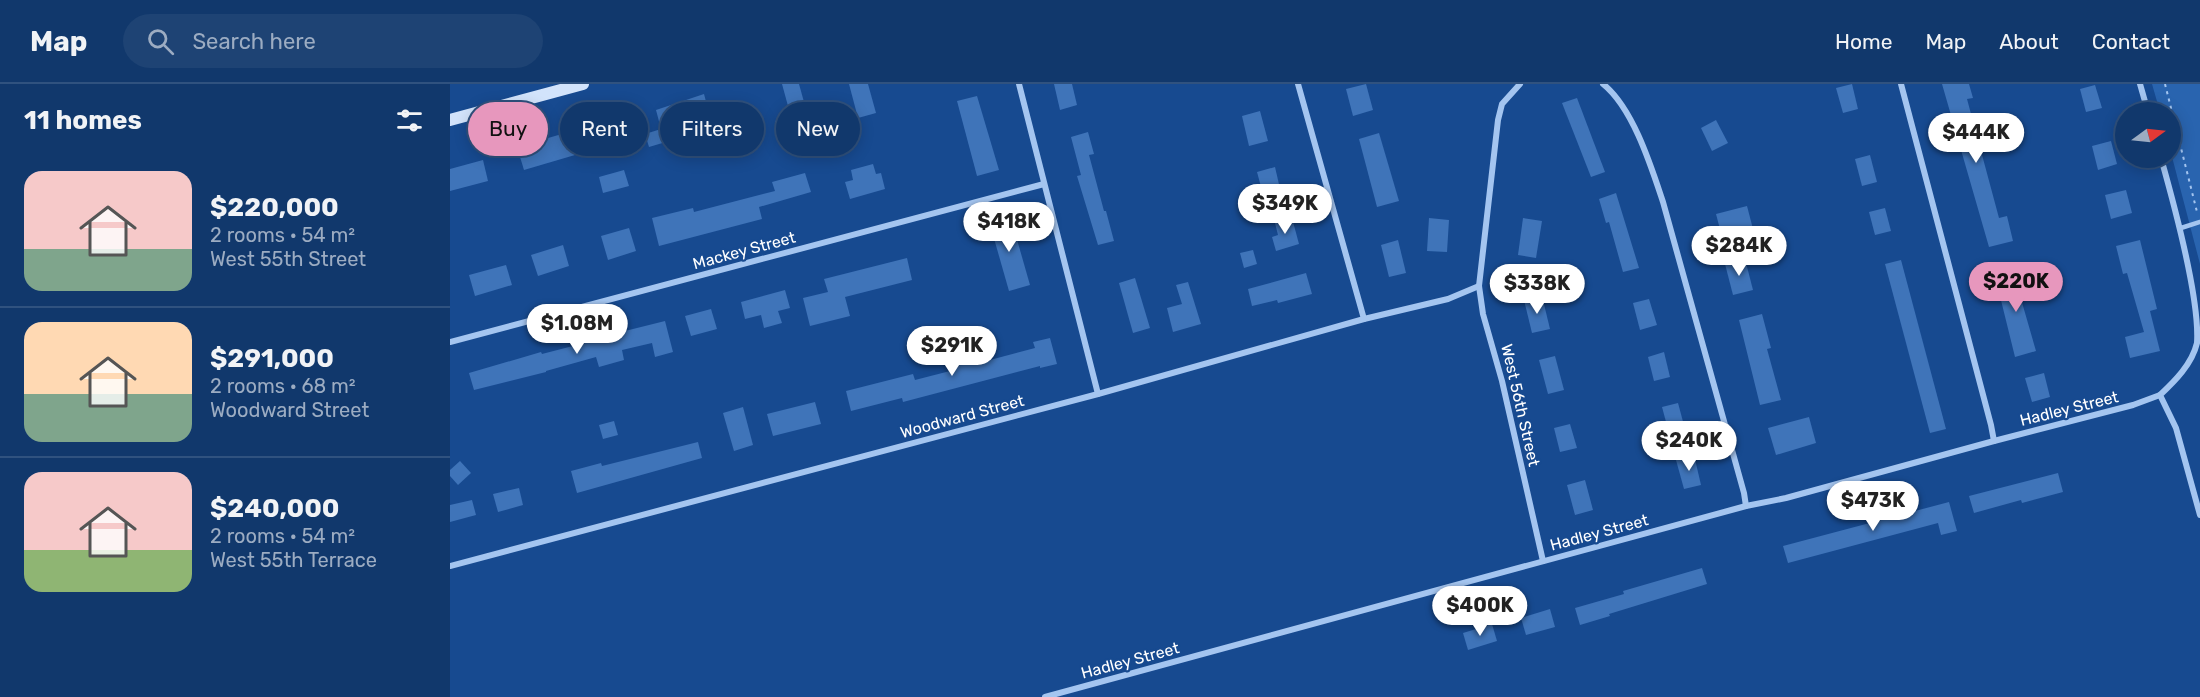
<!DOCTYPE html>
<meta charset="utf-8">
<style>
:root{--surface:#11386c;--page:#1e4374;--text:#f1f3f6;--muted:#9cacc2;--line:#30527f;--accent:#e797bd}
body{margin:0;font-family:Rubik,sans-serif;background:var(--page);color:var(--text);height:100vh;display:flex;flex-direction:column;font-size:22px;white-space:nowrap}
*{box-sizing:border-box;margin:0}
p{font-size:20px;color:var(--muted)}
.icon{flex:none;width:33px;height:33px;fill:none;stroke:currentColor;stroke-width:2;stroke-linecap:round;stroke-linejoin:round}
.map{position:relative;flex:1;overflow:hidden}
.details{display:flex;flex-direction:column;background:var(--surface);width:450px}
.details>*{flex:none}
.hud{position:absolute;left:18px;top:18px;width:570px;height:54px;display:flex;gap:12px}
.needle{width:39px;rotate:75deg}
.buttons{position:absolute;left:1665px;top:18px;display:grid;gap:12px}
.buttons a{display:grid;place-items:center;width:66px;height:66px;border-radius:50%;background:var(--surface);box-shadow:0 3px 15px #0003,0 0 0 2px var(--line);font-size:30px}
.price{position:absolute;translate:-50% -51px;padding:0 14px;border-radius:21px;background:#fff;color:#222;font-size:20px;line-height:39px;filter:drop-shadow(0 2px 3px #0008)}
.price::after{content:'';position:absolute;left:50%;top:36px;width:18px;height:14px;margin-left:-9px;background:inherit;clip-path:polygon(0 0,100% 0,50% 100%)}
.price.active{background:var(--accent);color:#111}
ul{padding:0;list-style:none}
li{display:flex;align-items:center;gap:18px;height:150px;padding:0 24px}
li+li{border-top:2px solid var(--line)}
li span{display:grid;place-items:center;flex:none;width:168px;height:120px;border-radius:18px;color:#555}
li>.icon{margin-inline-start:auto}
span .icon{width:72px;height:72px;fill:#fffc;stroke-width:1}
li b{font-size:26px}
h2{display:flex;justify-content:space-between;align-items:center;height:72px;padding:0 24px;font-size:26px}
.chip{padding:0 21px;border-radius:27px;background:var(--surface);box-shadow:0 3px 15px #0003,0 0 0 2px var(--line);font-size:21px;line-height:54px}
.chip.active{background:var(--accent);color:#111}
header{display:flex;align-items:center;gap:36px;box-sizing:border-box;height:84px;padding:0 30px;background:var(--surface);border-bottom:2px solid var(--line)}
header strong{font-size:28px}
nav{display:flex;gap:33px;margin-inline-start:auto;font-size:21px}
.search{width:420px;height:54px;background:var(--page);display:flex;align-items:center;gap:15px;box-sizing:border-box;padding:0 21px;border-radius:33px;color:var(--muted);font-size:22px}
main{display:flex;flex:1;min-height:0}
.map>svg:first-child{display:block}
.green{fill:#2964af}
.building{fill:#3f74b9}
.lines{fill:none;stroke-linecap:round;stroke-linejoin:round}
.path{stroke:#a4c5f0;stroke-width:2;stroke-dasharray:3 4.5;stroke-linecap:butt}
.lane{stroke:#a4c5f0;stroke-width:4.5}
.street{stroke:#a4c5f0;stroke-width:6}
.secondary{stroke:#d2e3fb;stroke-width:12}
.labels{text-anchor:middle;stroke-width:4.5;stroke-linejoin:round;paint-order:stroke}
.street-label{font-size:16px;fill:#fff;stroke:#174a90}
</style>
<header>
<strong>Map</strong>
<div class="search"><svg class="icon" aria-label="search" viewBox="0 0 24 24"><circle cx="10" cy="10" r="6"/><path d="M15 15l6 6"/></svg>Search here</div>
<nav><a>Home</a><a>Map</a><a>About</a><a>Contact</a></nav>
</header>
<main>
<section class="details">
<h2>11 homes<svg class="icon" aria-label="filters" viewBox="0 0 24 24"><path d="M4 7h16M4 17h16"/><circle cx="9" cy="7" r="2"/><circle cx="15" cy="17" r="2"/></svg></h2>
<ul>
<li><span style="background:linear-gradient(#f6c9c9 65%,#7fa58c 0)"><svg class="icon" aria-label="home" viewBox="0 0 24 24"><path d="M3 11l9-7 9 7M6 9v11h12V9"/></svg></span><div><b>$220,000</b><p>2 rooms · 54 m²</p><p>West 55th Street</p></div></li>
<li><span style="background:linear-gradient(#ffd9b3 60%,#7fa58c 0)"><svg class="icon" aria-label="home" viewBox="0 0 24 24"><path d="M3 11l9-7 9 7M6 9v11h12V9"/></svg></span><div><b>$291,000</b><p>2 rooms · 68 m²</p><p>Woodward Street</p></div></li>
<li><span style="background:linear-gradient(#f6c9c9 65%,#8fb573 0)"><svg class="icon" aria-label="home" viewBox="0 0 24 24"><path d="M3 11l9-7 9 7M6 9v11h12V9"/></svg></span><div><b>$240,000</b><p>2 rooms · 54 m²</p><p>West 55th Terrace</p></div></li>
</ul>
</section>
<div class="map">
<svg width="1750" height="613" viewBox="0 0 1750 613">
<rect width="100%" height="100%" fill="#174a90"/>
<!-- green -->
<polygon class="green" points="1702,0 1750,0 1750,180 1721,69 1720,28 1710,28"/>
<!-- building -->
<g class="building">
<polygon points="332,0 349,0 354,18 338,22"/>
<polygon points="399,0 418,0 426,29 408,34"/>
<polygon points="604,0 622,0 627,21 610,26"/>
<polygon points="916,0 923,26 903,32 896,5"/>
<polygon points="1402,0 1408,25 1393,29 1386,4"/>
<polygon points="1492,0 1519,0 1523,14 1517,15 1549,134 1557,132 1563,157 1539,163"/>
<polygon points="1645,1 1652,24 1636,28 1630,5"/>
<polygon points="254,10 263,44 199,63 195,50 211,45 206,26"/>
<polygon points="527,12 549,86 527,92 507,17"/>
<polygon points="1127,14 1155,88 1141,93 1112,19"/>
<polygon points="810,27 818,57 799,62 792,32"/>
<polygon points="340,33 343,44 329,49 325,37"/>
<polygon points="1266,36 1278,59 1262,67 1251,44"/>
<polygon points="136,43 142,66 74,86 67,63"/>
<polygon points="638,48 644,70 639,71 654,127 656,127 664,157 648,161 627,92 631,91 621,53"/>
<polygon points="929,49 949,117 927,123 909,55"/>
<polygon points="1661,57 1667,80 1648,86 1642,62"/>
<polygon points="1420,71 1427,98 1412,102 1405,75"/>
<polygon points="33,76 38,97 0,107 0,85"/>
<polygon points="423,80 426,90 431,89 435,105 400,115 395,98 403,96 401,86"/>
<polygon points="825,83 831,109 814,114 807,88"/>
<polygon points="174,86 179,102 153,109 149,93"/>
<polygon points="355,89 361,108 309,123 312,135 209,162 202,134 243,124 244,128 325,107 322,98"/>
<polygon points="1676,106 1682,129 1661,135 1655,111"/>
<polygon points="1166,109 1189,184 1173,188 1159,138 1156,139 1149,115"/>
<polygon points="1297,122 1303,145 1272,153 1266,130"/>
<polygon points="1435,124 1441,147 1425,151 1419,128"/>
<polygon points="560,131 580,201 559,207 539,137"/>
<polygon points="842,134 849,160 826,167 822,153 828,151 825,139"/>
<polygon points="979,134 999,136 997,168 977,167"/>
<polygon points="1073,134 1092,137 1086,174 1068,171"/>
<polygon points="179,144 186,167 158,176 151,152"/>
<polygon points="948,156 956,189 939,193 931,161"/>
<polygon points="1690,156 1707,225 1700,227 1710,267 1680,274 1675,253 1694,248 1677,189 1673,190 1666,162"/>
<polygon points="113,161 119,182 88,192 81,171"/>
<polygon points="803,166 807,180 794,184 790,169"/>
<polygon points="457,174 462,196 395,213 400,232 360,242 353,214 378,208 374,195"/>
<polygon points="1295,175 1303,206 1283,211 1275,180"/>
<polygon points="1451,176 1496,345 1480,349 1435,180"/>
<polygon points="56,181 62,201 25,212 19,191"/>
<polygon points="856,189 862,210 828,219 827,216 802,222 798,205"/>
<polygon points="1572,189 1578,213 1571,215 1586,267 1565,273 1546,196"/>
<polygon points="685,194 700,244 683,249 669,199"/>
<polygon points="738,198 751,240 723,248 717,224 732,220 726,201"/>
<polygon points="335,206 340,224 328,227 332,239 314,244 311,231 295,235 291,218"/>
<polygon points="1092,212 1100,245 1082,249 1074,216"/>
<polygon points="1199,215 1207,241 1190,246 1183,219"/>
<polygon points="261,225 267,245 241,252 235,232"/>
<polygon points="1312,230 1321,264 1317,265 1331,316 1310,321 1289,236"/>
<polygon points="215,237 223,268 205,273 202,259 172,266 174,276 149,283 146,273 96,287 96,288 24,306 19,289 91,268 92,270 142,257 141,253 166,246 167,249"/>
<polygon points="600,254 607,280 590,284 590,282 453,318 452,314 401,327 396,307 463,290 465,296 500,287 499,283 525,277 525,280 585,264 583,258"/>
<polygon points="1214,268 1220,293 1204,297 1198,273"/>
<polygon points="1105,272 1114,306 1098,310 1089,276"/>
<polygon points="1594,289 1600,313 1582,318 1575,294"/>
<polygon points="365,318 371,340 323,352 317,330"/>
<polygon points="1228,319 1235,345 1219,349 1212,323"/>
<polygon points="293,323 303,361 284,367 273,329"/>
<polygon points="1359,333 1366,359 1326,371 1318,344"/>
<polygon points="164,337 168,351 153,355 149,341"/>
<polygon points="1120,340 1127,364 1110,368 1104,344"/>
<polygon points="248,358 252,374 127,409 121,387 151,379 152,382"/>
<polygon points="1244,371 1251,401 1234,405 1226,376"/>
<polygon points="10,377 21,389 8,401 0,392 0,386"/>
<polygon points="1608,389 1613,408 1572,419 1571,416 1524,429 1519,412"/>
<polygon points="1135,396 1143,426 1125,431 1117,401"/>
<polygon points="69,404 73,421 48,428 43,410"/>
<polygon points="22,416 26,431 0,438 0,421"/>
<polygon points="1499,418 1507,447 1491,451 1488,439 1338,479 1333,462"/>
<polygon points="1252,484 1257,500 1159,530 1160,532 1130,541 1125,524 1174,510 1173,507"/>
<polygon points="1100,525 1105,543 1076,551 1071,534"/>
<polygon points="1042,540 1047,557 1018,566 1013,549"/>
</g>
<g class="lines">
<!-- path -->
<polyline class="path" points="1715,0 1747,128"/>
<!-- lane -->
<polyline class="lane" points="1731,144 1750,138"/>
<!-- street -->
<g class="street">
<polyline points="569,0 648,310"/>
<polyline points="848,0 914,235"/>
<polyline points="1070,0 1052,20 1048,36 1029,202 1033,230 1052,297 1093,477"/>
<path d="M1153 0C1183 24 1201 82 1213 118L1294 409 1296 422"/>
<polyline points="1451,0 1541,341 1544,357"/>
<polyline points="1690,0 1698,28"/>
<path d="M1711 74C1724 120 1750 214 1747 259 1742 280 1725 297 1710 311L1726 344 1750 431"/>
<polyline points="0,258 594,100"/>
<polyline points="0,482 648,310 914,235 998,215 1029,202"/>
<polyline points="595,613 1296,422 1336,414 1544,357 1683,321 1710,311"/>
</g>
<!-- secondary -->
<polyline class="secondary" points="0,36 133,0"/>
</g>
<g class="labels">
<!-- street labels -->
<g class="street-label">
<text transform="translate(294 166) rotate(-15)" y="6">Mackey Street</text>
<text transform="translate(1071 321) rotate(77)" y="6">West 56th Street</text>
<text transform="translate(1619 324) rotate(-14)" y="6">Hadley Street</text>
<text transform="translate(512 332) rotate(-15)" y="6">Woodward Street</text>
<text transform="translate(1149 448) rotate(-15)" y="6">Hadley Street</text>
<text transform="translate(680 576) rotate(-15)" y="6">Hadley Street</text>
</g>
</g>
</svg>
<div class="buttons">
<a><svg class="needle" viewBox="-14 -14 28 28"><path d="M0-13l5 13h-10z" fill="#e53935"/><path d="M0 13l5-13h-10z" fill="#9cacc2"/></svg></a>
</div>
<b class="price" style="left:1526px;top:80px">$444K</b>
<b class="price" style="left:835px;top:151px">$349K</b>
<b class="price" style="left:559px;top:169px">$418K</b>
<b class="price" style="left:1289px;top:193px">$284K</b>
<b class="price active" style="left:1566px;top:229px">$220K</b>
<b class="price" style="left:1087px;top:231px">$338K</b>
<b class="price" style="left:127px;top:271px">$1.08M</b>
<b class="price" style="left:502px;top:293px">$291K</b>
<b class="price" style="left:1239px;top:388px">$240K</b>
<b class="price" style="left:1423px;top:448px">$473K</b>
<b class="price" style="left:1030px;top:553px">$400K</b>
<div class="hud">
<a class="chip active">Buy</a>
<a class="chip">Rent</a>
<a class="chip">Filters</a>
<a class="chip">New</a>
</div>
</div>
</main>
